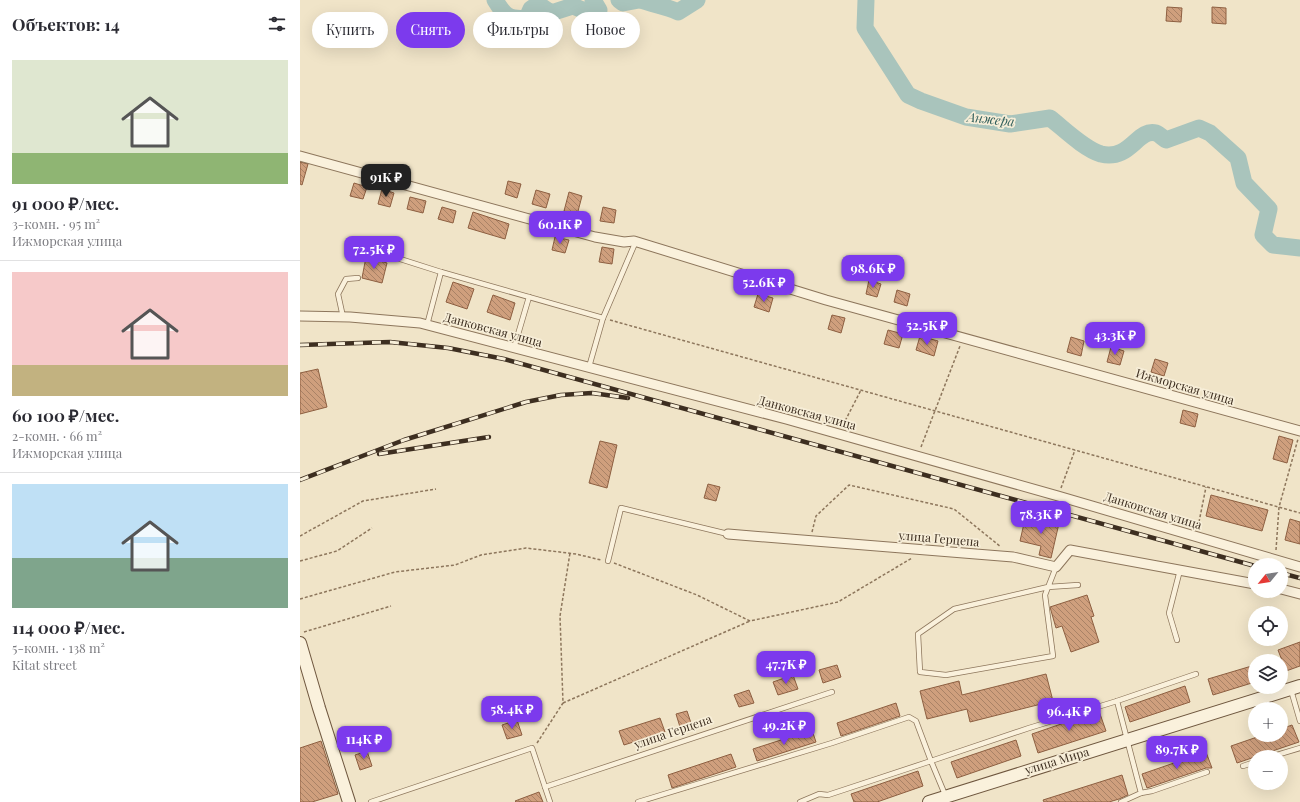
<!DOCTYPE html>
<html lang="ru">
<meta charset="utf-8">
<style>
:root{--surface:#fff;--page:#f7f7f7;--text:#2b2b33;--muted:#7c7c81;--line:#e1e1e2;--accent:#7c3aed}
body{margin:0;font-family:"Playfair Display",serif;background:var(--page);color:var(--text);height:100vh;display:flex;flex-direction:column;font-size:15px;white-space:nowrap}
*{box-sizing:border-box;margin:0}
p{font-size:13px;color:var(--muted)}
.icon{flex:none;width:22px;height:22px;fill:none;stroke:currentColor;stroke-width:2;stroke-linecap:round;stroke-linejoin:round}
.map{position:relative;flex:1;overflow:hidden}
.details{display:flex;flex-direction:column;background:var(--surface);width:300px}
.details>*{flex:none}
.hud{position:absolute;left:12px;top:12px;width:380px;height:36px;display:flex;gap:8px}
.needle{width:26px;rotate:240deg}
.buttons{position:absolute;left:948px;top:558px;display:grid;gap:8px}
.buttons a{display:grid;place-items:center;width:40px;height:40px;border-radius:50%;background:var(--surface);box-shadow:0 4px 16px #0002;font-size:20px}
.price{position:absolute;translate:-50% -34px;padding:0 9px;border-radius:8px;background:var(--accent);color:#fff;font-size:13px;line-height:26px;filter:drop-shadow(0 1px 2px #0008)}
.price::after{content:'';position:absolute;left:50%;top:24px;width:12px;height:9px;margin-left:-6px;background:inherit;clip-path:polygon(0 0,100% 0,50% 100%)}
.price.current{background:#222;color:#fff}
ul{padding:0;list-style:none}
li{display:grid;align-content:center;gap:8px;height:212px;padding:0 12px}
li+li{border-top:1px solid var(--line)}
li span{display:grid;place-items:center;height:124px;border-radius:0px;color:#555}
li>.icon{margin-inline-start:auto}
span .icon{width:72px;height:72px;fill:#fffc;stroke-width:1}
li b{font-size:17px}
h2{display:flex;justify-content:space-between;align-items:center;height:48px;padding:0 12px;font-size:17px}
.pill{padding:0 14px;border-radius:18px;background:var(--surface);box-shadow:0 4px 16px #0002;font-size:14px;line-height:36px}
.pill.current{background:var(--accent);color:#fff}
main{display:flex;flex:1;min-height:0}
.map>svg:first-child{display:block}
.lines{fill:none;stroke-linecap:round;stroke-linejoin:round}
.river{stroke:#a9c4bc;stroke-width:17}
.building{fill:url(#building-back-hatch);stroke:#8d5f41}
.lane-casing{stroke:#8d765c;stroke-width:6}
.street-casing{stroke:#8d765c;stroke-width:11}
.secondary-casing{stroke:#6f573f;stroke-width:14}
.path{stroke:#8d765c;stroke-width:1.5;stroke-dasharray:3 2;stroke-linecap:butt}
.lane{stroke:#faf1dc;stroke-width:4.5}
.street{stroke:#faf1dc;stroke-width:9}
.secondary{stroke:#faf1dc;stroke-width:12}
.rail-casing{stroke:#3d2e20;stroke-width:4.5}
.rail{stroke:#f7eed8;stroke-width:3;stroke-dasharray:9;stroke-linecap:butt}
.labels{text-anchor:middle;stroke-width:3.5;stroke-linejoin:round;paint-order:stroke}
.street-label{font-size:12px;fill:#3d2e20;stroke:#f7eed8}
.water-label{font-size:13px;font-style:italic;fill:#2f5d5a;stroke:#f7eed8}
</style>
<main>
<section class="details">
<h2>Объектов: 14<svg class="icon" aria-label="filters" viewBox="0 0 24 24"><path d="M4 7h16M4 17h16"/><circle cx="9" cy="7" r="2"/><circle cx="15" cy="17" r="2"/></svg></h2>
<ul>
<li><span style="background:linear-gradient(#dfe7d0 75%,#8fb573 0)"><svg class="icon" aria-label="home" viewBox="0 0 24 24"><path d="M3 11l9-7 9 7M6 9v11h12V9"/></svg></span><div><b>91 000 ₽/мес.</b><p>3-комн. · 95 m²</p><p>Ижморская улица</p></div></li>
<li><span style="background:linear-gradient(#f6c9c9 75%,#c2b280 0)"><svg class="icon" aria-label="home" viewBox="0 0 24 24"><path d="M3 11l9-7 9 7M6 9v11h12V9"/></svg></span><div><b>60 100 ₽/мес.</b><p>2-комн. · 66 m²</p><p>Ижморская улица</p></div></li>
<li><span style="background:linear-gradient(#bfe0f5 60%,#7fa58c 0)"><svg class="icon" aria-label="home" viewBox="0 0 24 24"><path d="M3 11l9-7 9 7M6 9v11h12V9"/></svg></span><div><b>114 000 ₽/мес.</b><p>5-комн. · 138 m²</p><p>Kitat street</p></div></li>
</ul>
</section>
<div class="map">
<svg width="1000" height="802" viewBox="0 0 1000 802">
<defs>
<pattern id="building-back-hatch" width="6" height="6" patternUnits="userSpaceOnUse"><rect width="6" height="6" fill="#cf9f7d"/><path d="M-1 5l2 2M0 0l6 6M5-1l2 2" fill="none" stroke="#a98266"/></pattern>
</defs>
<rect width="100%" height="100%" fill="#f0e4c8"/>
<g class="lines">
<!-- river -->
<g class="river">
<path d="M195 0C204 15 208 20 227 18L231 9 238 4 251 13 273 6 292 14 298 15 299 10 293 0"/>
<polyline points="319,0 323,3 339,0"/>
<path d="M341 0C353 5 366 6 378 12L397 0"/>
<path d="M566 0 565 28 608 95 621 101 666 117 710 124 750 118C763 128 784 149 801 154 831 161 837 128 856 133 859 134 863 138 866 140L899 128 910 133 938 158 944 183 969 209 963 235 973 245 1000 248"/>
</g>
</g>
<!-- building -->
<g class="building">
<polygon points="867,7 882,8 881,22 866,21"/>
<polygon points="912,7 926,8 926,24 912,23"/>
<polygon points="0,162 8,164 2,185 0,184"/>
<polygon points="208,181 221,184 217,198 205,194"/>
<polygon points="54,183 67,187 63,199 50,196"/>
<polygon points="82,189 94,193 90,207 78,204"/>
<polygon points="236,190 250,194 246,208 232,204"/>
<polygon points="269,192 282,196 277,215 264,211"/>
<polygon points="110,197 126,201 123,213 107,209"/>
<polygon points="142,207 156,211 153,223 138,219"/>
<polygon points="303,207 316,210 314,223 300,221"/>
<polygon points="173,212 209,224 205,239 168,228"/>
<polygon points="255,237 269,240 265,253 252,250"/>
<polygon points="302,247 314,249 312,264 299,262"/>
<polygon points="66,257 87,263 82,283 62,278"/>
<polygon points="569,280 581,284 577,297 566,294"/>
<polygon points="153,282 174,289 167,309 146,302"/>
<polygon points="597,290 610,294 607,306 594,302"/>
<polygon points="458,294 473,298 469,312 454,307"/>
<polygon points="193,295 215,303 210,320 187,312"/>
<polygon points="532,315 545,318 541,333 528,329"/>
<polygon points="588,330 603,334 599,348 584,344"/>
<polygon points="620,336 638,341 634,356 616,350"/>
<polygon points="771,337 784,341 781,356 767,352"/>
<polygon points="811,347 824,351 820,365 807,362"/>
<polygon points="855,359 868,363 864,376 851,372"/>
<polygon points="18,369 27,407 0,414 0,373"/>
<polygon points="883,410 898,414 895,427 880,423"/>
<polygon points="979,436 993,440 987,463 973,459"/>
<polygon points="300,441 317,445 307,488 289,483"/>
<polygon points="408,484 420,487 416,501 404,498"/>
<polygon points="911,495 968,510 962,531 906,516"/>
<polygon points="748,516 760,519 751,558 739,555 741,546 720,541 725,519 746,524"/>
<polygon points="990,519 1000,522 1000,544 985,540"/>
<polygon points="787,595 794,616 791,617 799,642 771,652 762,626 756,628 750,607"/>
<polygon points="1000,642 1000,666 986,671 978,650"/>
<polygon points="537,665 541,677 523,683 519,670"/>
<polygon points="955,665 955,682 913,695 908,679"/>
<polygon points="746,674 753,701 670,722 667,709 627,719 620,691 659,681 662,695"/>
<polygon points="493,675 498,689 478,695 473,682"/>
<polygon points="885,686 890,702 830,722 825,707"/>
<polygon points="449,690 454,703 439,707 434,695"/>
<polygon points="596,703 600,716 541,736 537,723"/>
<polygon points="387,711 391,723 380,727 376,714"/>
<polygon points="799,711 806,731 738,753 732,734"/>
<polygon points="360,718 365,732 324,745 319,731"/>
<polygon points="217,720 222,735 207,739 202,725"/>
<polygon points="992,725 999,742 937,763 931,746 963,735 981,735 981,729"/>
<polygon points="512,730 516,742 457,761 453,749"/>
<polygon points="716,740 721,756 657,778 651,762"/>
<polygon points="21,741 38,794 12,802 0,802 0,748"/>
<polygon points="67,751 72,766 60,770 55,755"/>
<polygon points="906,752 912,768 906,768 847,788 842,774"/>
<polygon points="431,754 436,767 372,788 368,775"/>
<polygon points="618,771 623,786 577,802 554,802 551,794"/>
<polygon points="822,775 828,795 819,799 809,802 744,802 743,800"/>
<polygon points="239,792 243,802 216,802 215,801"/>
</g>
<g class="lines">
<!-- lane casing -->
<g class="lane-casing">
<g id="lane">
<polyline points="72,250 141,272"/>
<polyline points="43,317 38,294 46,279 58,278"/>
<polyline points="303,318 336,241"/>
<polyline points="127,325 141,272 303,318 289,367"/>
<polyline points="214,348 229,297"/>
<polyline points="308,561 321,508 428,534"/>
<polyline points="756,567 745,595 753,656 646,675 620,672 618,634 654,609 748,587 778,585"/>
<polyline points="877,640 869,613 880,570"/>
<polyline points="991,690 1000,721"/>
<polyline points="970,757 1000,748"/>
<polyline points="943,766 955,762"/>
<polyline points="245,787 532,692"/>
<polyline points="841,793 852,791 907,772"/>
<polyline points="71,802 232,748 250,802"/>
<polyline points="338,802 532,743 609,717 616,721 631,761 729,728 817,701"/>
<polyline points="500,802 519,794 528,795 631,761 646,797"/>
<polyline points="821,802 841,793 817,701 896,674"/>
</g>
</g>
<!-- street casing -->
<g class="street-casing">
<g id="street">
<polyline points="0,156 295,237 324,242 334,241 526,300 1000,431"/>
<polyline points="0,316 50,317 120,323 486,419 758,496 1000,567"/>
<polyline points="428,534 713,557 756,567 770,550 955,584"/>
<polyline points="981,589 1000,594"/>
</g>
</g>
<!-- secondary casing -->
<g class="secondary-casing">
<g id="secondary">
<polyline points="0,643 19,708 49,802"/>
<polyline points="629,802 1000,686"/>
</g>
</g>
<!-- path -->
<g class="path">
<polyline points="310,320 1000,513"/>
<polyline points="543,425 561,390"/>
<polyline points="621,447 660,346"/>
<polyline points="761,488 775,450"/>
<polyline points="898,527 906,487"/>
<polyline points="512,532 516,516 549,485 654,509 701,547"/>
<polyline points="0,536 63,501 136,489"/>
<polyline points="976,550 979,507 998,439"/>
<polyline points="0,561 37,551 72,528"/>
<polyline points="314,563 397,595 450,621 538,602 612,558"/>
<polyline points="0,599 95,572 155,565 181,555 226,548 276,554 301,560"/>
<polyline points="4,632 91,606"/>
<polyline points="263,703 450,621"/>
<polyline points="237,743 263,703 260,616 270,553"/>
</g>
<!-- lane -->
<use href="#lane" class="lane"/>
<!-- street -->
<use href="#street" class="street"/>
<!-- secondary -->
<use href="#secondary" class="secondary"/>
<!-- rail casing -->
<g class="rail-casing">
<g id="rail">
<polyline points="0,345 90,342 148,348 204,359 955,566"/>
<polyline points="79,454 189,437"/>
<polyline points="0,480 104,440 226,402 261,395 292,393 328,398"/>
<polyline points="981,573 1000,578"/>
</g>
</g>
<!-- rail -->
<use href="#rail" class="rail"/>
</g>
<g class="labels">
<!-- street labels -->
<g class="street-label">
<text transform="translate(193 330) rotate(15)" y="4">Данковская улица</text>
<text transform="translate(885 387) rotate(16)" y="4">Ижморская улица</text>
<text transform="translate(507 413) rotate(15)" y="4">Данковская улица</text>
<text transform="translate(853 511) rotate(17)" y="4">Данковская улица</text>
<text transform="translate(639 539) rotate(5)" y="4">улица Герцена</text>
<text transform="translate(373 732) rotate(-19)" y="4">улица Герцена</text>
<text transform="translate(757 761) rotate(-17)" y="4">улица Мира</text>
</g>
<!-- water labels -->
<g class="water-label">
<text transform="translate(691 119) rotate(6)" y="5">Анжера</text>
</g>
</g>
</svg>
<div class="buttons">
<a><svg class="needle" viewBox="-14 -14 28 28"><path d="M0-13l5 13h-10z" fill="#e53935"/><path d="M0 13l5-13h-10z" fill="#7c7c81"/></svg></a>
<a><svg class="icon" aria-label="locate" viewBox="0 0 24 24"><circle cx="12" cy="12" r="6"/><path d="M12 2v4M12 18v4M2 12h4M18 12h4"/></svg></a>
<a><svg class="icon" aria-label="layers" viewBox="0 0 24 24"><path d="M12 4l9 5-9 5-9-5zM3 14l9 5 9-5"/></svg></a>
<a>+</a>
<a>−</a>
</div>
<b class="price current" style="left:86px;top:198px">91K ₽</b>
<b class="price" style="left:260px;top:245px">60.1K ₽</b>
<b class="price" style="left:74px;top:270px">72.5K ₽</b>
<b class="price" style="left:573px;top:289px">98.6K ₽</b>
<b class="price" style="left:464px;top:303px">52.6K ₽</b>
<b class="price" style="left:627px;top:346px">52.5K ₽</b>
<b class="price" style="left:815px;top:356px">43.3K ₽</b>
<b class="price" style="left:741px;top:535px">78.3K ₽</b>
<b class="price" style="left:486px;top:685px">47.7K ₽</b>
<b class="price" style="left:212px;top:730px">58.4K ₽</b>
<b class="price" style="left:769px;top:732px">96.4K ₽</b>
<b class="price" style="left:484px;top:746px">49.2K ₽</b>
<b class="price" style="left:64px;top:760px">114K ₽</b>
<b class="price" style="left:877px;top:770px">89.7K ₽</b>
<div class="hud">
<a class="pill">Купить</a>
<a class="pill current">Снять</a>
<a class="pill">Фильтры</a>
<a class="pill">Новое</a>
</div>
</div>
</main>
